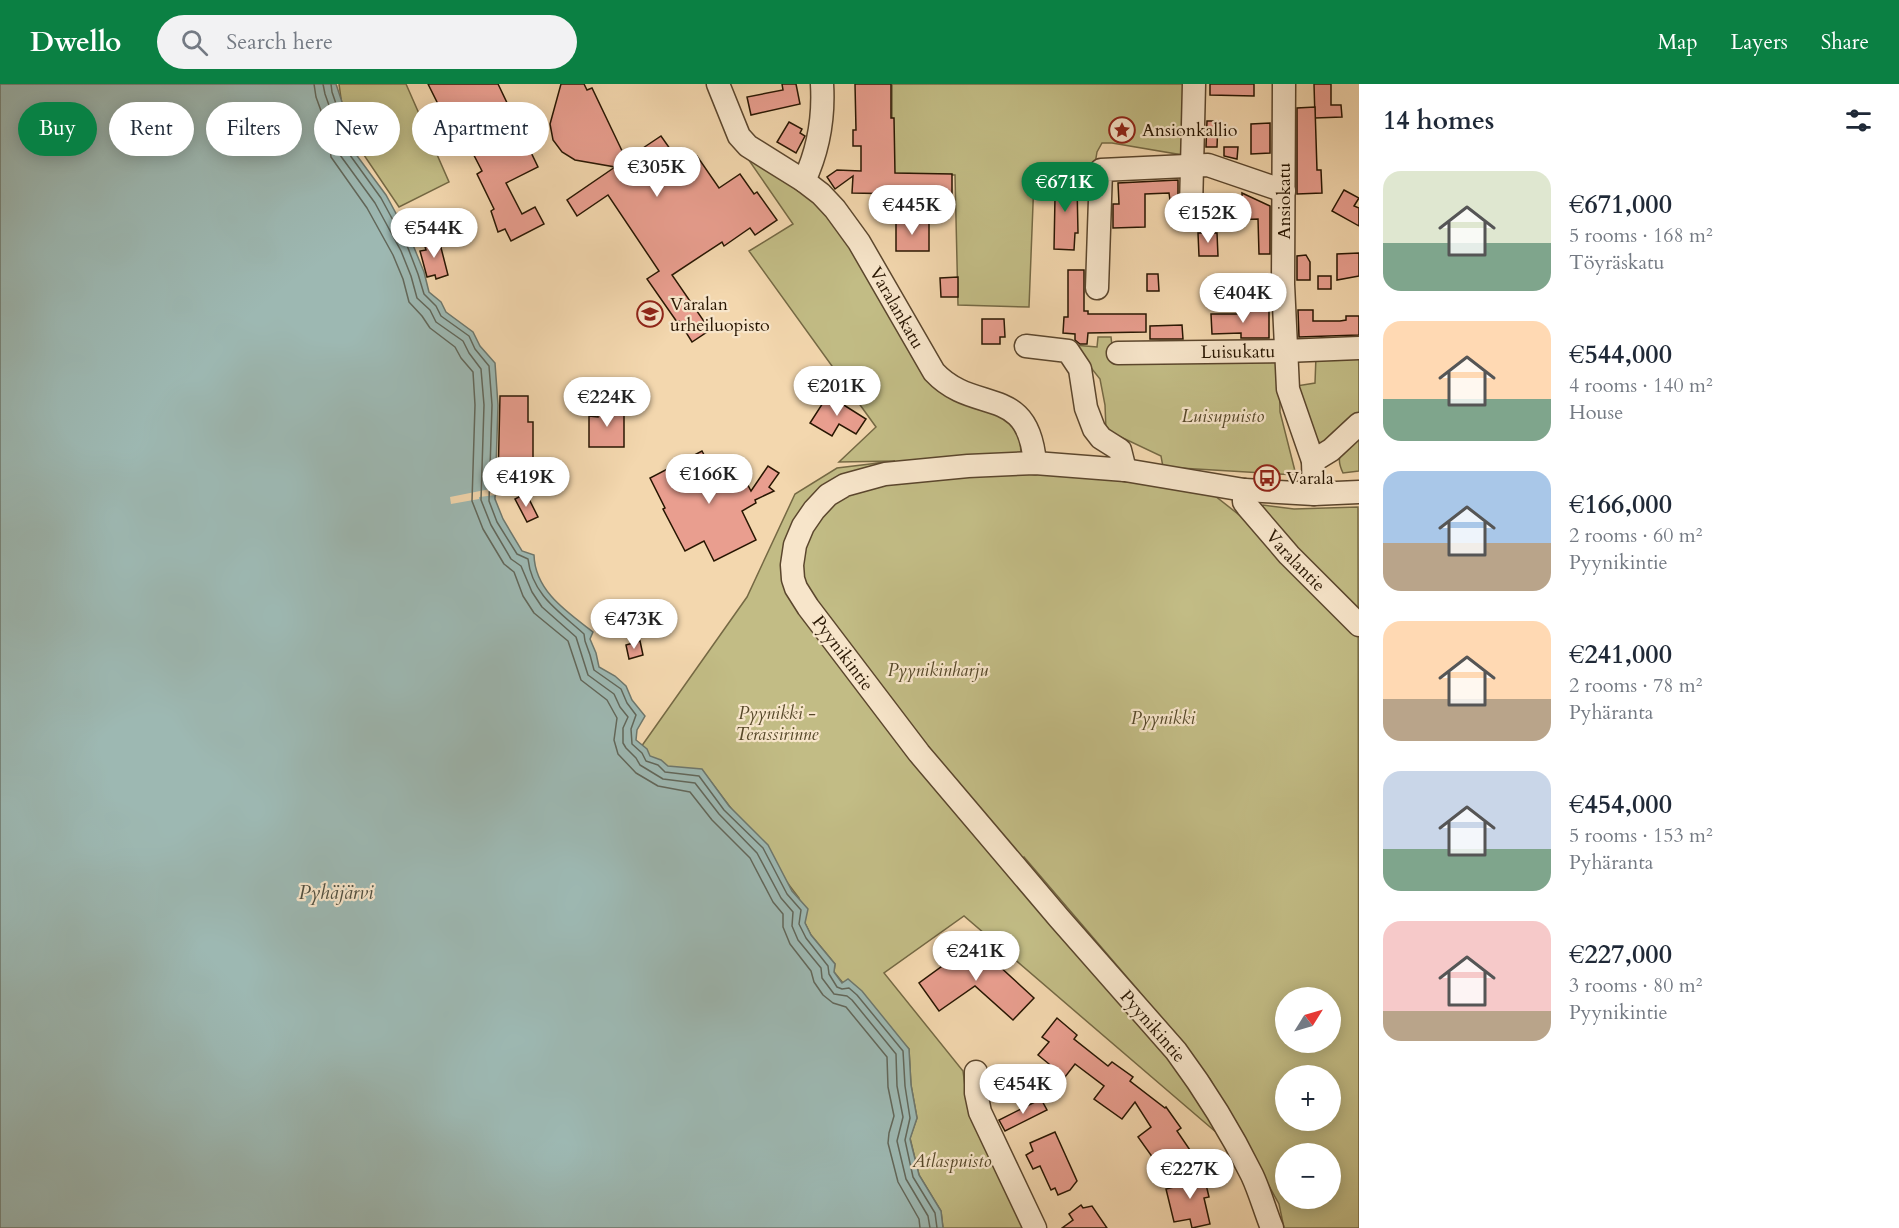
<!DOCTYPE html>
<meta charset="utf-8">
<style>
:root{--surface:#fff;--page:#f2f2f3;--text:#1f2937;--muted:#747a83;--accent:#0b8043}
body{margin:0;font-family:Cardo,serif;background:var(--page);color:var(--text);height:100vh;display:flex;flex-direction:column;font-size:22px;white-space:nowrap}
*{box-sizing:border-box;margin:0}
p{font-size:20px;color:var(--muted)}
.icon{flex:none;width:33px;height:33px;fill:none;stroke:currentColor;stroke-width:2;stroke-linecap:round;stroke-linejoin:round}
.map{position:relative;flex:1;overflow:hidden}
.sheet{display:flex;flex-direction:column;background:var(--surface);width:540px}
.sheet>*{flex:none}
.hud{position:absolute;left:18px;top:18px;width:570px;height:54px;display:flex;gap:12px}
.needle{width:39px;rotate:53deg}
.buttons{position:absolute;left:1275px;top:903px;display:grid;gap:12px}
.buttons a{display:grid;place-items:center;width:66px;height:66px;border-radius:50%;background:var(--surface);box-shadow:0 3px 15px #0003;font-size:30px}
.price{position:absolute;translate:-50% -51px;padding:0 14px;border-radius:21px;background:#fff;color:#222;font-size:20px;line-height:39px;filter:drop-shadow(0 2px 3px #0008)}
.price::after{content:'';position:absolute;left:50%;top:36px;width:18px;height:14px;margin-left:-9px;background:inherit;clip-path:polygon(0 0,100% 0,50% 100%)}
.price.on{background:var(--accent);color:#fff}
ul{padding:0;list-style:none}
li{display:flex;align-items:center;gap:18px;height:150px;padding:0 24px}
li span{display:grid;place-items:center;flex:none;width:168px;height:120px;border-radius:18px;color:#555}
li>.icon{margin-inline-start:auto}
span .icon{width:72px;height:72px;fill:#fffc;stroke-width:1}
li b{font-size:26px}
h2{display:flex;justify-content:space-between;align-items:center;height:72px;padding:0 24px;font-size:26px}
.tag{padding:0 21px;border-radius:27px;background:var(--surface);box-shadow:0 3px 15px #0003;font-size:21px;line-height:54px}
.tag.on{background:var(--accent);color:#fff}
header{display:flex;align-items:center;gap:36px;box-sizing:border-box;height:84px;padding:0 30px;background:var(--accent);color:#fff}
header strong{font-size:28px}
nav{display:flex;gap:33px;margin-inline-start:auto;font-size:21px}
.search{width:420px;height:54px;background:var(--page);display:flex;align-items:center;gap:15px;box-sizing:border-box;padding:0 21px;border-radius:33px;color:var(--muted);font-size:22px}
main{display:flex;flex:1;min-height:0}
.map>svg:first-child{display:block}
.green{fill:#c2bc85;stroke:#756944;stroke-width:1.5;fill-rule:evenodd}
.water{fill:#9db8b2;stroke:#6e776c;stroke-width:1.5}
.pier{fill:#f3d7ae}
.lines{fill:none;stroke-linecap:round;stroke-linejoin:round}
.shore{stroke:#62675a;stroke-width:1.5}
.building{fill:#e99e8f;stroke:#281602;stroke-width:1.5}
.minor-casing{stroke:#5b462d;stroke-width:25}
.minor{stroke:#f7e5ca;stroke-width:22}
.labels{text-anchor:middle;stroke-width:4.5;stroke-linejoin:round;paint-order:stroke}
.poi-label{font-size:18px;fill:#281602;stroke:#f7e5ca;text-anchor:start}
.street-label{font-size:18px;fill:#281602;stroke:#f7e5ca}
.park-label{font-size:18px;font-style:italic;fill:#564829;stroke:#f7e5ca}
.water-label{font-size:20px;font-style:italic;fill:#514f40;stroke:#f7e5ca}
</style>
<header>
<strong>Dwello</strong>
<div class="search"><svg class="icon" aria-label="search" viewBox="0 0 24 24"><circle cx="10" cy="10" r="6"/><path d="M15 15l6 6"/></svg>Search here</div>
<nav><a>Map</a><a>Layers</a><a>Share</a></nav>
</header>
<main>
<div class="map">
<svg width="1359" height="1144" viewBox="0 0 1359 1144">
<rect width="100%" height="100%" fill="#f3d7ae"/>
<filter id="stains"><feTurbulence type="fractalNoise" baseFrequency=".00333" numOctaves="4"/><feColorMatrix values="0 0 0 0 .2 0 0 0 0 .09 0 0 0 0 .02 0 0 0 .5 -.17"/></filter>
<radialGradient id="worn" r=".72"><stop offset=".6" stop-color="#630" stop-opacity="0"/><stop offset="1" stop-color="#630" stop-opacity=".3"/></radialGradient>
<!-- green -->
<g class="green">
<polygon points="339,0 406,0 449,98 399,123 345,43"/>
<polygon points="892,0 1189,0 1183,71 1112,59 1102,59 1097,68 1093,92 1034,95 1029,223 958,221 955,91 889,89 892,78"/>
<path d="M744 69 816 119 842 151 922 283 1005 330 1020 355 1021 370 1034 386 1192 404 1215 412 1256 444 1263 421 1294 425 1358 423 1359 1144H1284L1279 1120 1210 995 1138 906 1024 773 1006 787 1168 971 1224 1055 964 832 884 889 963 987 968 1026 1025 1144H943L941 1127 919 1091 910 1054 917 1034 911 1001 909 965 848 896 843 899 834 888 835 880 811 851 805 839 799 814 702 686 660 684 641 663 747 513 795 410 837 384 895 377 839 378 876 343 749 167 793 140ZM1286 914H1330V958H1286ZM1286 992H1330V1036H1286ZM1286 1070H1330V1114H1286Z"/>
<polygon points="1098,253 1111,253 1114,279 1279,278 1280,328 1296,391 1163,383 1161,372 1106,346 1105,321 1100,295 1073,261 1097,263"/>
<polygon points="1316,272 1359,272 1359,334 1320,360 1302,326 1296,302 1315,299"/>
<path d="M1359 350V387L1343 389C1333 368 1345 365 1359 350Z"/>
</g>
<!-- water -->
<path class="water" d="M0 0H336L350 42 352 65 386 111 413 161 424 188 429 208 441 218 446 228 473 248 480 262 495 279 498 321 495 415 503 435 522 467 534 471C535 507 567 528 593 548L590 555 596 569 599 583 615 592 626 602 632 616 645 632 637 646 636 656 647 665 650 672 661 676 668 682 702 685 729 722 768 761 792 807 808 825 805 839 811 851 835 880 834 888 842 899 848 895 862 907 909 965 911 1001 917 1034 910 1055 919 1091 941 1127 943 1144H0Z"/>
<!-- pier -->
<polygon class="pier" points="495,404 496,411 479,413 479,415 451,420 450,413"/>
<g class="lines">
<!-- shore -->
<g class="shore">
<polyline points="314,0 316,13 328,46 331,73 367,124 393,171 403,195 409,218 422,232 430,244 455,263 461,274 473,288 475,321 472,417 483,445 504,480 514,488 523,512 534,529 568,557 581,596 607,616 617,634 614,656 618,670 636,689 658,702 690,708 712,736 750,774 773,818 783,830 783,843 790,860 811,887 814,898 823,911 833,919 846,923 887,973 888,1003 894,1032 889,1049 888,1059 898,1098 919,1135 920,1144"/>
<polyline points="323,0 325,10 337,44 340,71 375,119 401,167 411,192 417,214 430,226 436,238 463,257 469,269 481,285 484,321 481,416 491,441 511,475 521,482 532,508 542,523 576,553 588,591 614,610 620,623 628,633 623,644 623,659 626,664 636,674 640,681 663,695 695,699 719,730 757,769 781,814 793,828 792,842 798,856 821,884 822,894 834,910 847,912 852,916 896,970 897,1002 903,1033 897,1057 906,1095 928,1132 930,1144"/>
<path d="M331 0 332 8 344 43 347 67 381 114 408 164 418 190 424 210 436 222 441 232 469 252 475 265 489 282 492 321 489 417 497 438 517 470 528 475C532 511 560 528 584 550L585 557 590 571 594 586 621 605 627 619 636 631 631 645 632 660 642 669 646 677 658 681 665 688 699 692 724 726 763 764 787 810 801 826 799 840 806 854 828 882 829 890 837 903 842 905 849 904 857 911 903 967 905 1002 910 1034 905 1056 913 1093 935 1129 937 1144"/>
</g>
</g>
<!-- building -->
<g class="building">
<polygon points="428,0 498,0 538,83 506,99 522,130 535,123 544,140 511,157 505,145 498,148 491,127 494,125 477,90 482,87 465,54 457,58"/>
<polygon points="561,0 584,0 587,6 592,4 625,73 633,68 634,70 661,52 682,82 697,72 719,104 740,90 754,110 757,108 777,136 755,151 750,144 724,162 722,158 672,191 710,246 692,258 679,237 677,238 647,195 659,187 608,111 577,132 567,116 615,83 575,76 562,68 553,56 550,40"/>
<polygon points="782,0 796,0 800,20 751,31 747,13 783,6"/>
<polygon points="855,0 891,0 891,34 894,34 895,89 952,90 952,111 852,109 853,92 835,105 827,93 837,86 861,87 861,62 853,62 853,46 856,46"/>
<polygon points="1210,0 1254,0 1254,12 1210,11"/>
<polygon points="1314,0 1331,0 1331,21 1341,21 1342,33 1315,34"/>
<polygon points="1315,23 1317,86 1321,86 1322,109 1297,110 1297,24"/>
<polygon points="1207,37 1218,37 1217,63 1206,63"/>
<polygon points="789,38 802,45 800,49 805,52 796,69 777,58"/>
<polygon points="1270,39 1270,69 1251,70 1251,40"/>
<polygon points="1224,63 1238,63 1237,75 1224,72"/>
<polygon points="1050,94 1072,94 1072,100 1077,100 1078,149 1075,149 1074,166 1054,165 1055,113 1051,113"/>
<polygon points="1178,96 1178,115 1170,116 1169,109 1145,110 1145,143 1113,144 1113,120 1119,120 1118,99"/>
<polygon points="1344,106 1359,114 1354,122 1359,124 1359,142 1332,127"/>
<polygon points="1242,109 1270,122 1270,170 1259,170 1258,135 1233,136 1233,119 1242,118"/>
<rect x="896" y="137" width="33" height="30"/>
<polygon points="1198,149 1217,149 1218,172 1199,172"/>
<polygon points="438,152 448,191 436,195 435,191 427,193 420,167 426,166 423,156"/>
<polygon points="1359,169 1359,192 1337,196 1337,170"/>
<polygon points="1306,171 1310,178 1310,196 1297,196 1297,172"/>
<polygon points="1068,186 1084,186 1084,227 1088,227 1088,230 1146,230 1146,248 1088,249 1087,260 1080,260 1075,256 1075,250 1063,249 1064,233 1068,233"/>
<polygon points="1147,190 1158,190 1159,207 1147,207"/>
<rect x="1318" y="192" width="13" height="13"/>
<polygon points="958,193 958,213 941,213 940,194"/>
<polygon points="1269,226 1269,254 1241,254 1241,249 1212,250 1211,230 1241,230 1241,227"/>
<polygon points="1298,226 1313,226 1313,237 1340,237 1346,236 1346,232 1359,232 1359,251 1299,253"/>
<polygon points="982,235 1004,235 1005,253 1000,253 1000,260 982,260"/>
<polygon points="1182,241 1183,255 1150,255 1150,242"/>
<polygon points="828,311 866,335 856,350 839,340 832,352 810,339"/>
<polygon points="500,312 528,312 528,338 533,338 533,380 526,380 526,398 498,397"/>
<polygon points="598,323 624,323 624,363 589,363 589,332 598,333"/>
<polygon points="702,367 718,397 724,394 728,400 743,392 751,407 768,382 779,389 769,403 774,407 755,416 756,419 742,427 756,456 714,477 704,457 685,467 663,425 665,424 650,394"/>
<polygon points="526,409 538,433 527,438 515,415"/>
<polygon points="640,557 643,571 629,575 626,561"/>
<polygon points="974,859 1034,914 1013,936 975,902 939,927 919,899"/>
<polygon points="1057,934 1077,951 1074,955 1108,982 1112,978 1133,993 1130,997 1165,1024 1166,1023 1181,1044 1177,1047 1192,1069 1177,1079 1175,1069 1158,1081 1138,1053 1151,1043 1135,1018 1122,1035 1094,1015 1104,1002 1075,980 1065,993 1038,971 1049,958 1042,953"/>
<polygon points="1041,1015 1047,1026 1005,1047 999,1036"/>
<polygon points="1055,1048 1077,1097 1070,1106 1058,1111 1055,1104 1051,1106 1040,1082 1033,1085 1026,1071 1033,1067 1030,1059"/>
<polygon points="1203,1088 1209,1113 1204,1114 1210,1140 1192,1144 1190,1135 1174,1138 1166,1105 1182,1101 1180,1093"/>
<polygon points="1081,1121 1083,1124 1092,1122 1107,1144 1062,1144 1073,1136 1069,1130"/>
</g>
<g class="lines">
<!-- minor casing -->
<g class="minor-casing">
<g id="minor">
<path id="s1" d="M718 0 739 52 748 62 804 97 821 110 835 125 859 158 934 288C975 332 1028 298 1035 379"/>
<polyline points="1284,0 1283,200 1288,305 1313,377 1314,410"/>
<path d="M804 97C818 67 824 33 822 0"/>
<polyline points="1191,124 1194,0"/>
<polyline points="1097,204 1101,86 1208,81 1284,107"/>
<polyline points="1026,262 1068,267 1080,285 1086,324 1094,345 1101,354 1120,366 1125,386"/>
<path id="s2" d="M1118 269 1285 267 1359 264"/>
<polyline points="1313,377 1331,366 1359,340"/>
<path id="s3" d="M1244 406V418L1247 422 1289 471 1359 541"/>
<polyline points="976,988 976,1009 980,1028 1035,1144"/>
<path d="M1272 1144C1265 1127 1260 1108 1252 1091 1231 1048 1205 1006 1176 967L1059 834 919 669 808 523 796 504 793 495 792 481 795 461 803 442 814 426 828 411 845 401 885 390 968 382 1035 379 1125 386 1244 406 1314 410 1359 408"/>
</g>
</g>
<!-- minor -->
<use href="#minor" class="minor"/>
</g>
<!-- icons -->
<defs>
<g id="sight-ring" transform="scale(1.35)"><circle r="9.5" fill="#f7e5ca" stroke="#8f2418" stroke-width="1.5"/><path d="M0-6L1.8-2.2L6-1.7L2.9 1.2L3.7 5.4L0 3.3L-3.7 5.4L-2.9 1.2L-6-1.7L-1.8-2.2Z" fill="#8f2418"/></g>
<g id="university-ring" transform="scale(1.35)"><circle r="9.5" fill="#f7e5ca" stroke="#8f2418" stroke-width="1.5"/><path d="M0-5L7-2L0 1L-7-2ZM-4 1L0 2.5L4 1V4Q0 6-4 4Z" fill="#8f2418"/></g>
<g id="bus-ring" transform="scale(1.35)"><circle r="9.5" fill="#f7e5ca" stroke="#8f2418" stroke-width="1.5"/><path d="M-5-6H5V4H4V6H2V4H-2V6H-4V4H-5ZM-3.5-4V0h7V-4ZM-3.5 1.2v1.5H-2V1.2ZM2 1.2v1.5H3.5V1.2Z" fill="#8f2418"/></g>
</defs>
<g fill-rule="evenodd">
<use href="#sight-ring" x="1122" y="46"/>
<use href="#university-ring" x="650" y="230"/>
<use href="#bus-ring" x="1267" y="394"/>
</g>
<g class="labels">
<!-- poi labels -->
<g class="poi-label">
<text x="1142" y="52">Ansionkallio</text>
<text x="670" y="226">Varalan<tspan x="670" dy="21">urheiluopisto</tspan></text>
<text x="1286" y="400">Varala</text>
</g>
<!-- street labels -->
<g class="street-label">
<text transform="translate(1284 117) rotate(-90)" y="6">Ansiokatu</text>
<text dy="6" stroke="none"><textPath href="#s1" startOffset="294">Varalankatu</textPath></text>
<text dy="6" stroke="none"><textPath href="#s2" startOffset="120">Luisukatu</textPath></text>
<text dy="6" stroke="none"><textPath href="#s3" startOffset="90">Varalantie</textPath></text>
<text transform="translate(843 569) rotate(53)" y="6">Pyynikintie</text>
<text transform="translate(1153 942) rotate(49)" y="6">Pyynikintie</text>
</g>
<!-- park labels -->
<g class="park-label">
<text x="1223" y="338">Luisupuisto</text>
<text x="938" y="592">Pyynikinharju</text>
<text x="777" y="635">Pyynikki -<tspan x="777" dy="21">Terassirinne</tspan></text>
<text x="1163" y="640">Pyynikki</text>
<text x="952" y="1083">Atlaspuisto</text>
</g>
<!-- water labels -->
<g class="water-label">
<text x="336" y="815">Pyhäjärvi</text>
</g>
</g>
<rect width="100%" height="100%" filter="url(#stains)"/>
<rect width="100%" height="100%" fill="url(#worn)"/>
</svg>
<div class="buttons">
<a><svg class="needle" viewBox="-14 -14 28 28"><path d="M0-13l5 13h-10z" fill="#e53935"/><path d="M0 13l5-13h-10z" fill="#747a83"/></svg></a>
<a>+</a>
<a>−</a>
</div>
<b class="price" style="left:657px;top:114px">€305K</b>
<b class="price on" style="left:1065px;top:129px">€671K</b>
<b class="price" style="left:912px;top:152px">€445K</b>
<b class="price" style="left:1208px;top:160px">€152K</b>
<b class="price" style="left:434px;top:175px">€544K</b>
<b class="price" style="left:1243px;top:240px">€404K</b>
<b class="price" style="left:837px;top:333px">€201K</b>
<b class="price" style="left:607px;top:344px">€224K</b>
<b class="price" style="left:709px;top:421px">€166K</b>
<b class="price" style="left:526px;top:424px">€419K</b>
<b class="price" style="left:634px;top:566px">€473K</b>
<b class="price" style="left:976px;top:898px">€241K</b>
<b class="price" style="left:1023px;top:1031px">€454K</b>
<b class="price" style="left:1190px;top:1116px">€227K</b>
<div class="hud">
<a class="tag on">Buy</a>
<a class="tag">Rent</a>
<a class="tag">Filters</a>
<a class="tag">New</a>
<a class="tag">Apartment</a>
</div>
</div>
<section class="sheet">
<h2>14 homes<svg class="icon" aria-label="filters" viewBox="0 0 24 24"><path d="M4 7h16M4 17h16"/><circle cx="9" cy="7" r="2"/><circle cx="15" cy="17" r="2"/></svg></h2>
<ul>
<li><span style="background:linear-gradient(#dfe7d0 60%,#7fa58c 0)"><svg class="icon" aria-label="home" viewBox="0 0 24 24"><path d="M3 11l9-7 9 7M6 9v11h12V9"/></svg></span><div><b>€671,000</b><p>5 rooms · 168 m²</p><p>Töyräskatu</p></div></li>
<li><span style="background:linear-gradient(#ffd9b3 65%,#7fa58c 0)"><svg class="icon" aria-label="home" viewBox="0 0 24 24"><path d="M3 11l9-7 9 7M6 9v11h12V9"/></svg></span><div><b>€544,000</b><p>4 rooms · 140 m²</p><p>House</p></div></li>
<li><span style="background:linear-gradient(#a9c7e8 60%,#b9a48a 0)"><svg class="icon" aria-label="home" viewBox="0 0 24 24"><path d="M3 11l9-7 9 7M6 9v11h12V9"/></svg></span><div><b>€166,000</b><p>2 rooms · 60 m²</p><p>Pyynikintie</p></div></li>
<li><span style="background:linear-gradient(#ffd9b3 65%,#b9a48a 0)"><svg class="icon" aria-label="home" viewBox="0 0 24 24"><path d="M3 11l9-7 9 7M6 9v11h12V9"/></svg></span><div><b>€241,000</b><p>2 rooms · 78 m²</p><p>Pyhäranta</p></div></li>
<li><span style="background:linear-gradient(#c9d6e8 65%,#7fa58c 0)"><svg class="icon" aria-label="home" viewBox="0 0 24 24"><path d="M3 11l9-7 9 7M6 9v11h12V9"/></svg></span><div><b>€454,000</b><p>5 rooms · 153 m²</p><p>Pyhäranta</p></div></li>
<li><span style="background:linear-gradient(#f6c9c9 75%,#b9a48a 0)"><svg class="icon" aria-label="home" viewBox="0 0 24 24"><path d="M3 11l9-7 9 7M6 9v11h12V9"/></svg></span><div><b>€227,000</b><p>3 rooms · 80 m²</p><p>Pyynikintie</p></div></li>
</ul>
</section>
</main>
